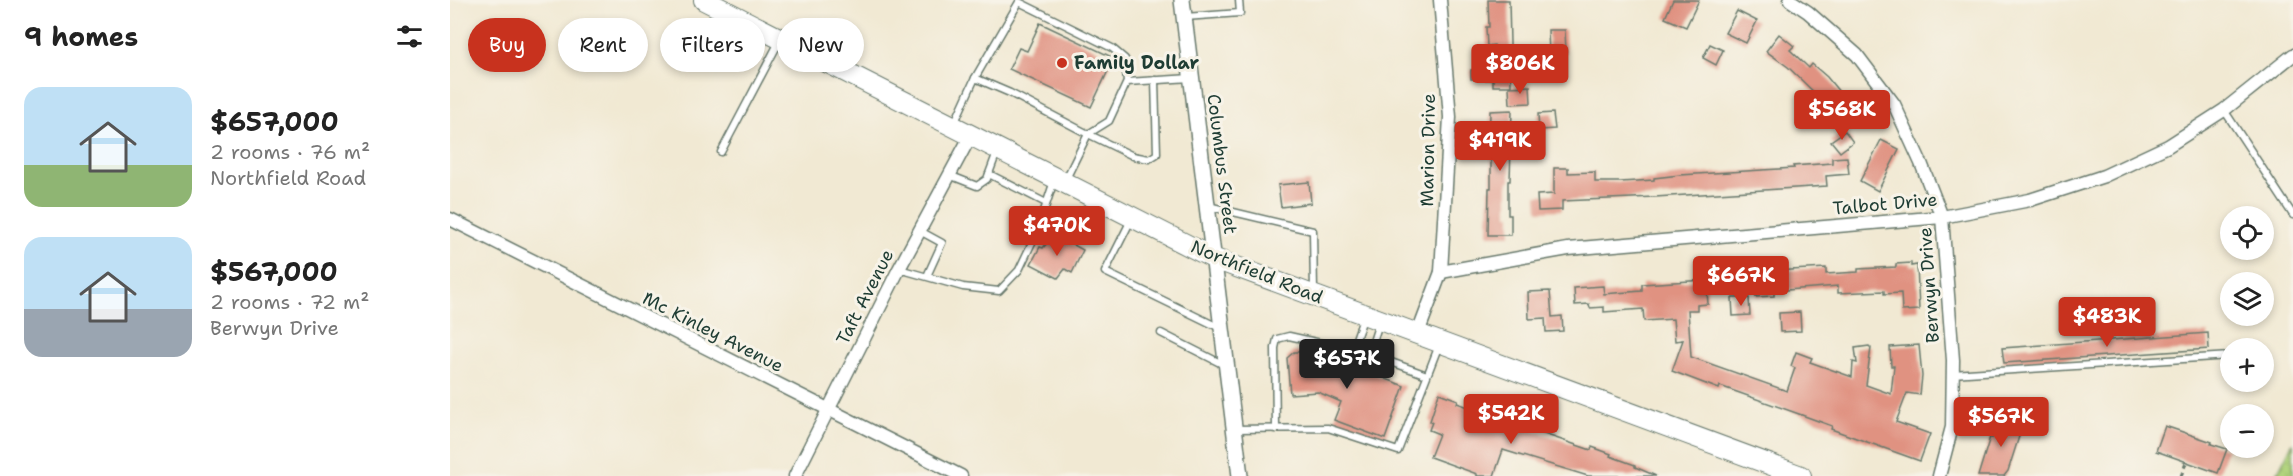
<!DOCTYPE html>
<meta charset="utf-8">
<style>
:root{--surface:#fff;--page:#f2f2f2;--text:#222;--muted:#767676;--accent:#c8321e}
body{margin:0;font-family:"Shantell Sans",sans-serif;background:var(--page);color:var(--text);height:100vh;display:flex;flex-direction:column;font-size:22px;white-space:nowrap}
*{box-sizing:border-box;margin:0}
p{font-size:20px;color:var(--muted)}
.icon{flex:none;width:33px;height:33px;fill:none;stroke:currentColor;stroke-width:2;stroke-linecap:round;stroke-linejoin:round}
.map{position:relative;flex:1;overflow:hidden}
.panel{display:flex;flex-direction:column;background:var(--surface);width:450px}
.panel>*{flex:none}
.banner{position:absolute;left:18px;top:18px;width:570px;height:54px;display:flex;gap:12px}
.tools{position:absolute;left:1770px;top:206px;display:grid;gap:12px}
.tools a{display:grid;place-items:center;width:54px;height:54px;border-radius:50%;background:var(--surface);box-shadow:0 3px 9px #0003;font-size:30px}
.price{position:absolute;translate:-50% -51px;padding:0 14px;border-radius:6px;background:var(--accent);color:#fff;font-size:20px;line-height:39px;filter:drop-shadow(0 2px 3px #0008)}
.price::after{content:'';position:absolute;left:50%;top:36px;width:18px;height:14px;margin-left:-9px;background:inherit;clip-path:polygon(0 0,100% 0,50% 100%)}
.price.active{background:#222;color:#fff}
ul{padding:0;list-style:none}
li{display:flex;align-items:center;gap:18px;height:150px;padding:0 24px}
li span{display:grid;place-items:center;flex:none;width:168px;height:120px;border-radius:18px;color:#555}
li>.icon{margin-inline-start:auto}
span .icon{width:72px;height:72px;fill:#fffc;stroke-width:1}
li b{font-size:26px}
h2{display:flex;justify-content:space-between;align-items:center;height:72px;padding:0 24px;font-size:26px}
.chip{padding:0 21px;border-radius:27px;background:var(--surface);box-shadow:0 3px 9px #0003;font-size:21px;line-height:54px}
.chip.active{background:var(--accent);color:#fff}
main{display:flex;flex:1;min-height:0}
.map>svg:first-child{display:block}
.park{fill:url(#park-dots);stroke:#688858;stroke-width:1.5}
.building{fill:#e09281}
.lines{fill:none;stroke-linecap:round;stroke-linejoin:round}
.service-casing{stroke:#68796c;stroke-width:9}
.minor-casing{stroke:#68796c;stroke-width:15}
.tertiary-casing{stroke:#68796c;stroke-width:18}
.primary-casing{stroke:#68796c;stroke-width:22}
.path{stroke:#68796c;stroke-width:3;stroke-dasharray:4.5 4.5;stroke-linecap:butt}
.service{stroke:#fff;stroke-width:6}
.minor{stroke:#fff;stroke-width:12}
.tertiary{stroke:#fff;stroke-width:15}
.primary{stroke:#fff;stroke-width:20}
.poi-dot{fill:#c8321e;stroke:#f7f3e8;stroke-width:2}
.labels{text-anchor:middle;stroke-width:6;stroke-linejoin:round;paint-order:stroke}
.poi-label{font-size:18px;font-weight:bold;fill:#1f3d34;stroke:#f7f3e8;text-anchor:start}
.street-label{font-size:18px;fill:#1f3d34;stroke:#f7f3e8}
</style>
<main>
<section class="panel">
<h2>9 homes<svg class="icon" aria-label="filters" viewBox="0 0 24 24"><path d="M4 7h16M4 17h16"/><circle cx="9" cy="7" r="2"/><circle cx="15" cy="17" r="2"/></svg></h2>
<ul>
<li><span style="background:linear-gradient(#bfe0f5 65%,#8fb573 0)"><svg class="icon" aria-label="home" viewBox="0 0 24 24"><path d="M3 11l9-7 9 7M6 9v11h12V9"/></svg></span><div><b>$657,000</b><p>2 rooms · 76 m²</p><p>Northfield Road</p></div></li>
<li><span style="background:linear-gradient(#bfe0f5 60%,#9aa5b1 0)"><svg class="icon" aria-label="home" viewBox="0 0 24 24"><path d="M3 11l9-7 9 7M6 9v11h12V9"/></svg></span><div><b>$567,000</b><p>2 rooms · 72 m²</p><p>Berwyn Drive</p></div></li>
</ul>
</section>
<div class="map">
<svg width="1843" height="476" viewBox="0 0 1843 476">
<defs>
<pattern id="park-dots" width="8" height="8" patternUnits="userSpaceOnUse" patternTransform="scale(1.5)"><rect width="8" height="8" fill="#b0d37b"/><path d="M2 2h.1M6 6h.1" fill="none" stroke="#97b66b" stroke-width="1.8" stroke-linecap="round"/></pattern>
</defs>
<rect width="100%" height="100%" fill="#f7f3e8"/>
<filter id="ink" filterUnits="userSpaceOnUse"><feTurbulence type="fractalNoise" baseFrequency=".0167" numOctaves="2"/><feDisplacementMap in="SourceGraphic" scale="12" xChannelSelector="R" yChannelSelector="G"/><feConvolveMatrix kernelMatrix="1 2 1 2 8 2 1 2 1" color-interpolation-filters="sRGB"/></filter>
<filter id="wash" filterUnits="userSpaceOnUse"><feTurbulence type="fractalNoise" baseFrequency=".008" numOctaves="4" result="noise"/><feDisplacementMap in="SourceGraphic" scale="24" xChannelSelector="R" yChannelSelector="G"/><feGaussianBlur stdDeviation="1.35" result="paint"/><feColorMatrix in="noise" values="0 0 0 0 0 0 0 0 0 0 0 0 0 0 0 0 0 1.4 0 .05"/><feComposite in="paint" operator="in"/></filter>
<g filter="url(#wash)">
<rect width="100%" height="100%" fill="#f1e9d3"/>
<!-- park -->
<polygon class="park" points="1843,442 1843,476 1826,476"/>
<g id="blocks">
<!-- building -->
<g class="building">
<polygon points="1038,0 1059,0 1061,86 1043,86 1043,80 1021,79 1021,70 1044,69 1044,45 1037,46 1036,27 1039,27"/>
<polygon points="1223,0 1249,0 1236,27 1215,18"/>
<polygon points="1287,11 1307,21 1296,43 1275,33"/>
<polygon points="590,23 664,58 641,107 559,69 569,48 577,51"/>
<polygon points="1098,30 1115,30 1116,53 1099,54"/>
<polygon points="1329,34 1344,46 1340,50 1359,68 1362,64 1377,77 1407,114 1389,129 1369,104 1373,101 1338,67 1316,51"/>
<polygon points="1260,44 1273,50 1266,65 1253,58"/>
<polygon points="1080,86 1081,103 1060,104 1059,87"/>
<polygon points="1062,110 1060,181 1058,181 1058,215 1061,215 1061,235 1038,235 1039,188 1041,188 1041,153 1039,153 1040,111"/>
<polygon points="1103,113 1105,129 1089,130 1088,114"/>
<polygon points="1395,131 1403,142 1390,152 1381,141"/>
<polygon points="1431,140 1449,149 1428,191 1410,181"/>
<polygon points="1397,157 1399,174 1376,176 1377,186 1205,197 1112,201 1112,210 1088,211 1087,195 1104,194 1104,168 1118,168 1118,173 1145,172 1145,182 1170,182 1204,180 1204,178 1230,175 1344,168 1343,166 1382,163 1382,158"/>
<polygon points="859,182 861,203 831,207 828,185"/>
<polygon points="604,234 633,250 622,273 615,269 608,278 581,264 590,247 593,248"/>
<polygon points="1461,263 1461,266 1467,265 1469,310 1452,311 1451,293 1434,294 1434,291 1388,293 1388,286 1324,291 1324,296 1306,297 1305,268 1322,267 1323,271 1376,268 1376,274 1408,272 1408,269 1446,267 1446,264"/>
<polygon points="1256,280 1258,304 1247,305 1247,310 1238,310 1241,357 1337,391 1345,368 1341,366 1346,352 1362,358 1360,362 1402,377 1403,362 1407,363 1405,348 1419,346 1421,348 1416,385 1441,394 1444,366 1441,366 1440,347 1469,345 1472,376 1470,395 1457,393 1446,422 1480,434 1470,461 1381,429 1382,426 1349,414 1270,386 1269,389 1222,371 1233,340 1225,341 1223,319 1194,321 1193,309 1154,312 1154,307 1140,308 1139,304 1125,305 1124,288 1153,286 1154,294 1165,293 1192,291 1192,284"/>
<polygon points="1100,291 1102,317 1112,316 1113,331 1096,332 1095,318 1079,319 1078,292"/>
<polygon points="1282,298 1299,298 1300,315 1283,316"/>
<polygon points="1350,312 1351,331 1330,332 1329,313"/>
<polygon points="1758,333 1759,349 1554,363 1552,348"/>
<polygon points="844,352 868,352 954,386 935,439 884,420 891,402 868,392 840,394 837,358"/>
<polygon points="989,393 1008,400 1007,403 1033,412 1032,413 1141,450 1142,447 1161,454 1160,456 1185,465 1185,467 1206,476 1138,476 1053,450 1044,476 1027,476 1027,474 980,457 989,434 979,430 982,422 980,421"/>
<polygon points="1550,416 1573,424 1558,471 1554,476 1528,476 1540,437 1542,438"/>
<polygon points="1715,426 1762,442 1761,444 1777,449 1768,473 1706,451"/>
</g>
</g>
</g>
<g filter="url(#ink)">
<use href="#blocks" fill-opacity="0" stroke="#68796c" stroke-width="1.5"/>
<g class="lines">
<!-- service casing -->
<g class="service-casing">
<g id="service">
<polyline points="735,17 790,13 789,0"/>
<polyline points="525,78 569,2 662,48 675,59 677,82"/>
<polyline points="1774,110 1843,215"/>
<polyline points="505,122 525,78 560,93 638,134 615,181"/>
<polyline points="638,134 683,156 699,159 707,154 705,80"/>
<polyline points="638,134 659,121 677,82 741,78"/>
<polyline points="271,152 329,42"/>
<polyline points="539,174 596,203"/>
<polyline points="499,175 527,186 537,179 547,152"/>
<polyline points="758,206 863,231 864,292"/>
<polyline points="592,214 630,233 645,202"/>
<polyline points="681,220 655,272 770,328"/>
<polyline points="470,231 492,243 477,276"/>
<polyline points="449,269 513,287 549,291 569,270 587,232 604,181"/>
<polyline points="929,323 919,354 977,375"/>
<polyline points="711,333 776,366"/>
<polyline points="1502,374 1780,356"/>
<polyline points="784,429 878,428 948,451 989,345"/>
<polyline points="826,429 825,348 827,339 839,336 902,350 914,316"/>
</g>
</g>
<!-- minor casing -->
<g class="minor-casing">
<g id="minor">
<polyline points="1340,0 1358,12 1407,55 1444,104 1471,163 1492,217 1503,360 1502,427 1489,476"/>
<polyline points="0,219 511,476"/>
<polyline points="991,272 1118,249 1492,217 1580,200 1654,176 1718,146 1774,110 1843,55"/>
<polyline points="968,333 991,272 1000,117 990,0"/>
<polyline points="345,476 449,269 521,135"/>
</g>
</g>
<!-- tertiary casing -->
<g class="tertiary-casing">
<polyline id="tertiary" points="732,0 790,476"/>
</g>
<!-- primary casing -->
<g class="primary-casing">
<polyline id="primary" points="254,0 765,259 1351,476"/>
</g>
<!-- path -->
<polyline class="path" points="1731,476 1736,463"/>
<!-- service -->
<use href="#service" class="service"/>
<!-- minor -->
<use href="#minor" class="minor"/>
<!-- tertiary -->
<use href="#tertiary" class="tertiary"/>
<!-- primary -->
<use href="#primary" class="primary"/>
</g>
</g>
<!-- markers -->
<circle class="poi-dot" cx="612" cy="63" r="6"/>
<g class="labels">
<!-- poi labels -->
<g class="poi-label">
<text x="624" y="69">Family Dollar</text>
</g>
<!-- street labels -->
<g class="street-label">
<text transform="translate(978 150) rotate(-89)" y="6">Marion Drive</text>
<text transform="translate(772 164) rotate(83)" y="6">Columbus Street</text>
<text transform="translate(1435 204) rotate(-5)" y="6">Talbot Drive</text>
<text transform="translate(807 272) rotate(22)" y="6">Northfield Road</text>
<text transform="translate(1479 285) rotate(-94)" y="6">Berwyn Drive</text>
<text transform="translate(415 297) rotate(-63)" y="6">Taft Avenue</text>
<text transform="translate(263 332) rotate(27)" y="6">Mc Kinley Avenue</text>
</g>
</g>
</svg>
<div class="tools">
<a><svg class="icon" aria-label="locate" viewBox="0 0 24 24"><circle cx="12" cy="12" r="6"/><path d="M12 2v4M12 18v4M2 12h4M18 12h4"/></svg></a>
<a><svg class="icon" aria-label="layers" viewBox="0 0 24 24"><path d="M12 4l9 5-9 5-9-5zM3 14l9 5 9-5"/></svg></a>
<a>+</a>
<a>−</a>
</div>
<b class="price" style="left:1070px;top:95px">$806K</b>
<b class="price" style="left:1392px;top:141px">$568K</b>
<b class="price" style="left:1050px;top:172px">$419K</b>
<b class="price" style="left:607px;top:257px">$470K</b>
<b class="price" style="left:1291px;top:307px">$667K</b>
<b class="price" style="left:1657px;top:348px">$483K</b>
<b class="price active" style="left:897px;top:390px">$657K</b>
<b class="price" style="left:1061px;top:445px">$542K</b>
<b class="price" style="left:1551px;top:448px">$567K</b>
<div class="banner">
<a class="chip active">Buy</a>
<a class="chip">Rent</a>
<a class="chip">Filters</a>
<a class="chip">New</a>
</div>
</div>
</main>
